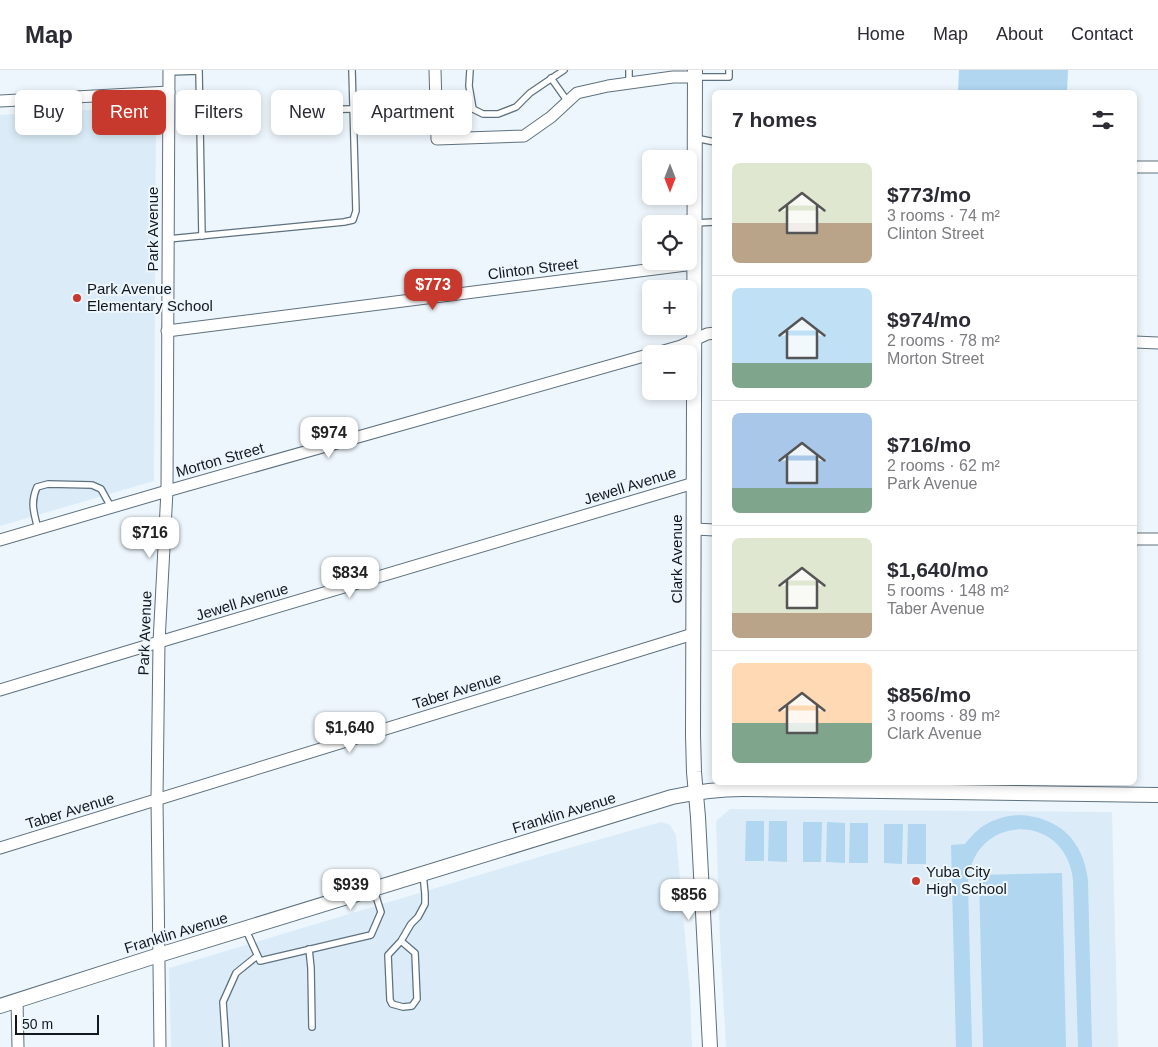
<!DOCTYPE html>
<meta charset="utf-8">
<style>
:root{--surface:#fff;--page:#f7f7f7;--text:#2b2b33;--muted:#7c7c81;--line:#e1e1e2;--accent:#c6392c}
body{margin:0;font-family:Helvetica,sans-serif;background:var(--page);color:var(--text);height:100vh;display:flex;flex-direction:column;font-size:19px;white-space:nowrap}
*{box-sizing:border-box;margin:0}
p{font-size:16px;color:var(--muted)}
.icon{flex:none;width:28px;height:28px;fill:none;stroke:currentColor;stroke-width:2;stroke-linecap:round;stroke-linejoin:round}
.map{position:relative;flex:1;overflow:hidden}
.sheet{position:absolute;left:712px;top:20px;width:425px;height:695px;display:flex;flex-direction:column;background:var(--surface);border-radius:8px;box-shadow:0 2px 8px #0003}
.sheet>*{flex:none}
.top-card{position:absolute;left:15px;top:20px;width:475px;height:45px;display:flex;gap:10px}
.needle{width:32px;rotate:180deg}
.controls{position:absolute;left:642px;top:80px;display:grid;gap:10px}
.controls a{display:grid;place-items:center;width:55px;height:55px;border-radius:8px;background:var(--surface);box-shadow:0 2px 8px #0003;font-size:25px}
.scale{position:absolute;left:15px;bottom:12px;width:84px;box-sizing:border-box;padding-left:5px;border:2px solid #11191e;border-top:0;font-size:14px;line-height:18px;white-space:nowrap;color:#11191e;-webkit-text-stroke:4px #edf6fc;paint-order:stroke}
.price{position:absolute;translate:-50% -42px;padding:0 11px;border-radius:10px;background:#fff;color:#222;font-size:16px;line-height:32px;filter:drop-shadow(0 1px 2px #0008)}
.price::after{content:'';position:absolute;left:50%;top:30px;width:15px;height:11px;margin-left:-8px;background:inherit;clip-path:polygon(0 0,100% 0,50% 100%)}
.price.current{background:var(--accent);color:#fff}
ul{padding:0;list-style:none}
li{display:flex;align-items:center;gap:15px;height:125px;padding:0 20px}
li+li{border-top:1px solid var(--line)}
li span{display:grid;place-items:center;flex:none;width:140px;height:100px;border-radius:8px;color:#555}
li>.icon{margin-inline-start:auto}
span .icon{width:60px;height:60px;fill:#fffc;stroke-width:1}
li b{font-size:21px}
h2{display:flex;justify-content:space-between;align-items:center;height:60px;padding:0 20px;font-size:21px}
.pill{padding:0 18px;border-radius:8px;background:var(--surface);box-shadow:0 2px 8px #0003;font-size:18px;line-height:45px}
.pill.current{background:var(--accent);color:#fff}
header{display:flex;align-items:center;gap:30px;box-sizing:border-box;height:70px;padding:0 25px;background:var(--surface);border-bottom:1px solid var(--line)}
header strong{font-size:24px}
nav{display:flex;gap:28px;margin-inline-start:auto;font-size:18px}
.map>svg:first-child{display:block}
.built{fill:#dbecf8}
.green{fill:#b0d6f0}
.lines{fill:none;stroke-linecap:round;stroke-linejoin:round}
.service-casing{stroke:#5e717e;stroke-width:8}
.minor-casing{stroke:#5e717e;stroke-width:13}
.tertiary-casing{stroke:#5e717e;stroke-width:16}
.service{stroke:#fff;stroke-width:5.5}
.minor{stroke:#fff;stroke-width:11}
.tertiary{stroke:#fff;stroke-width:14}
.poi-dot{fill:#c6392c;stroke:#edf6fc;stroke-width:2}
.labels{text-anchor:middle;stroke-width:4;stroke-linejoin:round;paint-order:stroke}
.street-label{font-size:15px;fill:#11191e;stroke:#edf6fc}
.poi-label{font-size:15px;fill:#11191e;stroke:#edf6fc;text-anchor:start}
</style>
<header>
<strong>Map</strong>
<nav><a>Home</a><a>Map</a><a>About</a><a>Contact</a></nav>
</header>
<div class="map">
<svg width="1158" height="977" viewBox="0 0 1158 977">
<rect width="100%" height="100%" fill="#edf6fc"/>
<!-- built -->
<g class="built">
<polygon points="156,36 154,411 0,456 0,45"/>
<polygon points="730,739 1112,742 1118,977 726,977 720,871 716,751"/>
<polygon points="661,752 670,755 676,765 690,922 692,977 171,977 169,898 569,778"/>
</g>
<!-- green -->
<g class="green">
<polygon points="959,0 1068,0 1067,22 958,22"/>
<path d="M1019 745C1059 747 1083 770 1088 810L1092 977H1078L1073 810C1066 741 972 743 968 813L972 977H956L951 775 965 774C980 755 994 747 1019 745Z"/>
<polygon points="746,751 764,751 764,791 745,791"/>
<polygon points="769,751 787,751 787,792 768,791"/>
<polygon points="803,752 822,752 821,792 803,792"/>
<polygon points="827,752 845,753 845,793 826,792"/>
<polygon points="850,753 868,753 868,793 849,793"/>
<polygon points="884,754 903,754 902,794 884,793"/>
<polygon points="908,754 926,754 926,794 907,794"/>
<polygon points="1062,803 1066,977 983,977 979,805"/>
</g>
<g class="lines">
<!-- service casing -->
<g class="service-casing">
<g id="service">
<polyline points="470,0 469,16 473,39 483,44 498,44 516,37 530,23 564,0"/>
<polyline points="629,0 629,13"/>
<polyline points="169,2 199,1 202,166"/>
<polyline points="695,7 729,7 729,0"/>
<polyline points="551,8 568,32"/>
<polyline points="276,40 353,39"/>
<polyline points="695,68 715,72"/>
<polyline points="694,153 715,152"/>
<polyline points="168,169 344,152 353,150 356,141 352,0"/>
<path d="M38 459C34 443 30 433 37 417L48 414 92 415 101 419 111 437"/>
<polyline points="245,858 260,891 371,865 381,842 374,820"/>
<polyline points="401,871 415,883 417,929 412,936 403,937 392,934 390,930 388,885 401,871 411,854 418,847 425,834 425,824 423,804"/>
<polyline points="309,879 311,898 312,957"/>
<polyline points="226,977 223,932 236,903 257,886"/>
</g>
</g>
<!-- minor casing -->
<g class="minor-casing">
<g id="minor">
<polyline points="435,0 437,69 524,66 551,47 577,23 608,16 673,7 695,7"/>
<polyline points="0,31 169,22"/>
<polyline points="1135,97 1158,97"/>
<polyline points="167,261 694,194"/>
<polyline points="1135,272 1158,273"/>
<polyline points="653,284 681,276 707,264 715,263"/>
<polyline points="694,459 715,460"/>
<polyline points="1135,469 1158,469"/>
<polyline points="0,470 167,421 651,284"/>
<polyline points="0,620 159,572 694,413"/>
<polyline points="0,778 693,564"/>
<polyline points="17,930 18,977"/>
<polyline points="160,977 157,729 159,572 167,421 169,0"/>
</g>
</g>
<!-- tertiary casing -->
<g class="tertiary-casing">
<g id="tertiary">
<polyline points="695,0 693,665 694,702 698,747 710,977"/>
<path d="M0 936 159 885 672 727C696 722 719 719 743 719L1158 725"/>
</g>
</g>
<!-- service -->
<use href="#service" class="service"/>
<!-- minor -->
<use href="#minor" class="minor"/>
<!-- tertiary -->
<use href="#tertiary" class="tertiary"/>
</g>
<!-- markers -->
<g class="poi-dot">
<circle cx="77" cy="228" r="5"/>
<circle cx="916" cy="811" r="5"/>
</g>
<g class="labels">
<!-- street labels -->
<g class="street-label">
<text transform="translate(153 159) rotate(-90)" y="5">Park Avenue</text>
<text transform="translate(533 199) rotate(-7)" y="5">Clinton Street</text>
<text transform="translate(220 390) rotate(-16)" y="5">Morton Street</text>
<text transform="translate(630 416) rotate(-17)" y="5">Jewell Avenue</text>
<text transform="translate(677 489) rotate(-90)" y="5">Clark Avenue</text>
<text transform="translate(242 532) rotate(-17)" y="5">Jewell Avenue</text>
<text transform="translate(145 563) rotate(-88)" y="5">Park Avenue</text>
<text transform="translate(457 621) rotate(-17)" y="5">Taber Avenue</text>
<text transform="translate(70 741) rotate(-17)" y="5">Taber Avenue</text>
<text transform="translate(564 743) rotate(-17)" y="5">Franklin Avenue</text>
<text transform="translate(176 863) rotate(-17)" y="5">Franklin Avenue</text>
</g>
<!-- poi labels -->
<g class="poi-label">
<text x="87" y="224">Park Avenue<tspan x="87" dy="17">Elementary School</tspan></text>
<text x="926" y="807">Yuba City<tspan x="926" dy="17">High School</tspan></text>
</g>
</g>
</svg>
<div class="controls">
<a><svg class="needle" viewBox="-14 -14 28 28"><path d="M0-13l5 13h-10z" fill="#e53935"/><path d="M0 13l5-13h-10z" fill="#7c7c81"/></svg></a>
<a><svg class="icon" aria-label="locate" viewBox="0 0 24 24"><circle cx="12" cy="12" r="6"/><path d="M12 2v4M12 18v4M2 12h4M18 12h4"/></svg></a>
<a>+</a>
<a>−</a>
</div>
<div class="scale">50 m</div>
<b class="price current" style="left:433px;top:241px">$773</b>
<b class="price" style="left:329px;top:389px">$974</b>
<b class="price" style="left:150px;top:489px">$716</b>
<b class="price" style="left:350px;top:529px">$834</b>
<b class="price" style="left:350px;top:684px">$1,640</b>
<b class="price" style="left:351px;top:841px">$939</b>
<b class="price" style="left:689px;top:851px">$856</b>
<div class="top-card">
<a class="pill">Buy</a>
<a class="pill current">Rent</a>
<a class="pill">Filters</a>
<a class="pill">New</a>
<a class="pill">Apartment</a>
</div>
<section class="sheet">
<h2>7 homes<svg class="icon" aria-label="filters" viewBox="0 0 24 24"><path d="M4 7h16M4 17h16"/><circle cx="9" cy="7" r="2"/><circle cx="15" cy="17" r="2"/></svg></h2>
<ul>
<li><span style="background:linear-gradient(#dfe7d0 60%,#b9a48a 0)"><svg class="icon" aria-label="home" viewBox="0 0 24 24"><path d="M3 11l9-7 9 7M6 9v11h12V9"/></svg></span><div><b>$773/mo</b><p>3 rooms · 74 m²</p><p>Clinton Street</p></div></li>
<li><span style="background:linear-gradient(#bfe0f5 75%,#7fa58c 0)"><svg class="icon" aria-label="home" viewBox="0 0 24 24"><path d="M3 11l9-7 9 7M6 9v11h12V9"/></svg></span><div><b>$974/mo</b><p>2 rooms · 78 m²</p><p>Morton Street</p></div></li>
<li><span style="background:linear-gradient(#a9c7e8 75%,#7fa58c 0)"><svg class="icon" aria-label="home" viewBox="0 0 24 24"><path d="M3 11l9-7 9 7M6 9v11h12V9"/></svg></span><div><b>$716/mo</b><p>2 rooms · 62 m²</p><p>Park Avenue</p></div></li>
<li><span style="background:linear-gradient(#dfe7d0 75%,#b9a48a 0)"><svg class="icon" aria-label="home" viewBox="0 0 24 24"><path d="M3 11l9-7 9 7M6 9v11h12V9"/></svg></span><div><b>$1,640/mo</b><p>5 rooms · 148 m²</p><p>Taber Avenue</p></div></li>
<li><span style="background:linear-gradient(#ffd9b3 60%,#7fa58c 0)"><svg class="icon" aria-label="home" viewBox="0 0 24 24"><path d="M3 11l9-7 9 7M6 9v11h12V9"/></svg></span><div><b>$856/mo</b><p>3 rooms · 89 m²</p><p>Clark Avenue</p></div></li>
</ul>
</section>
</div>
